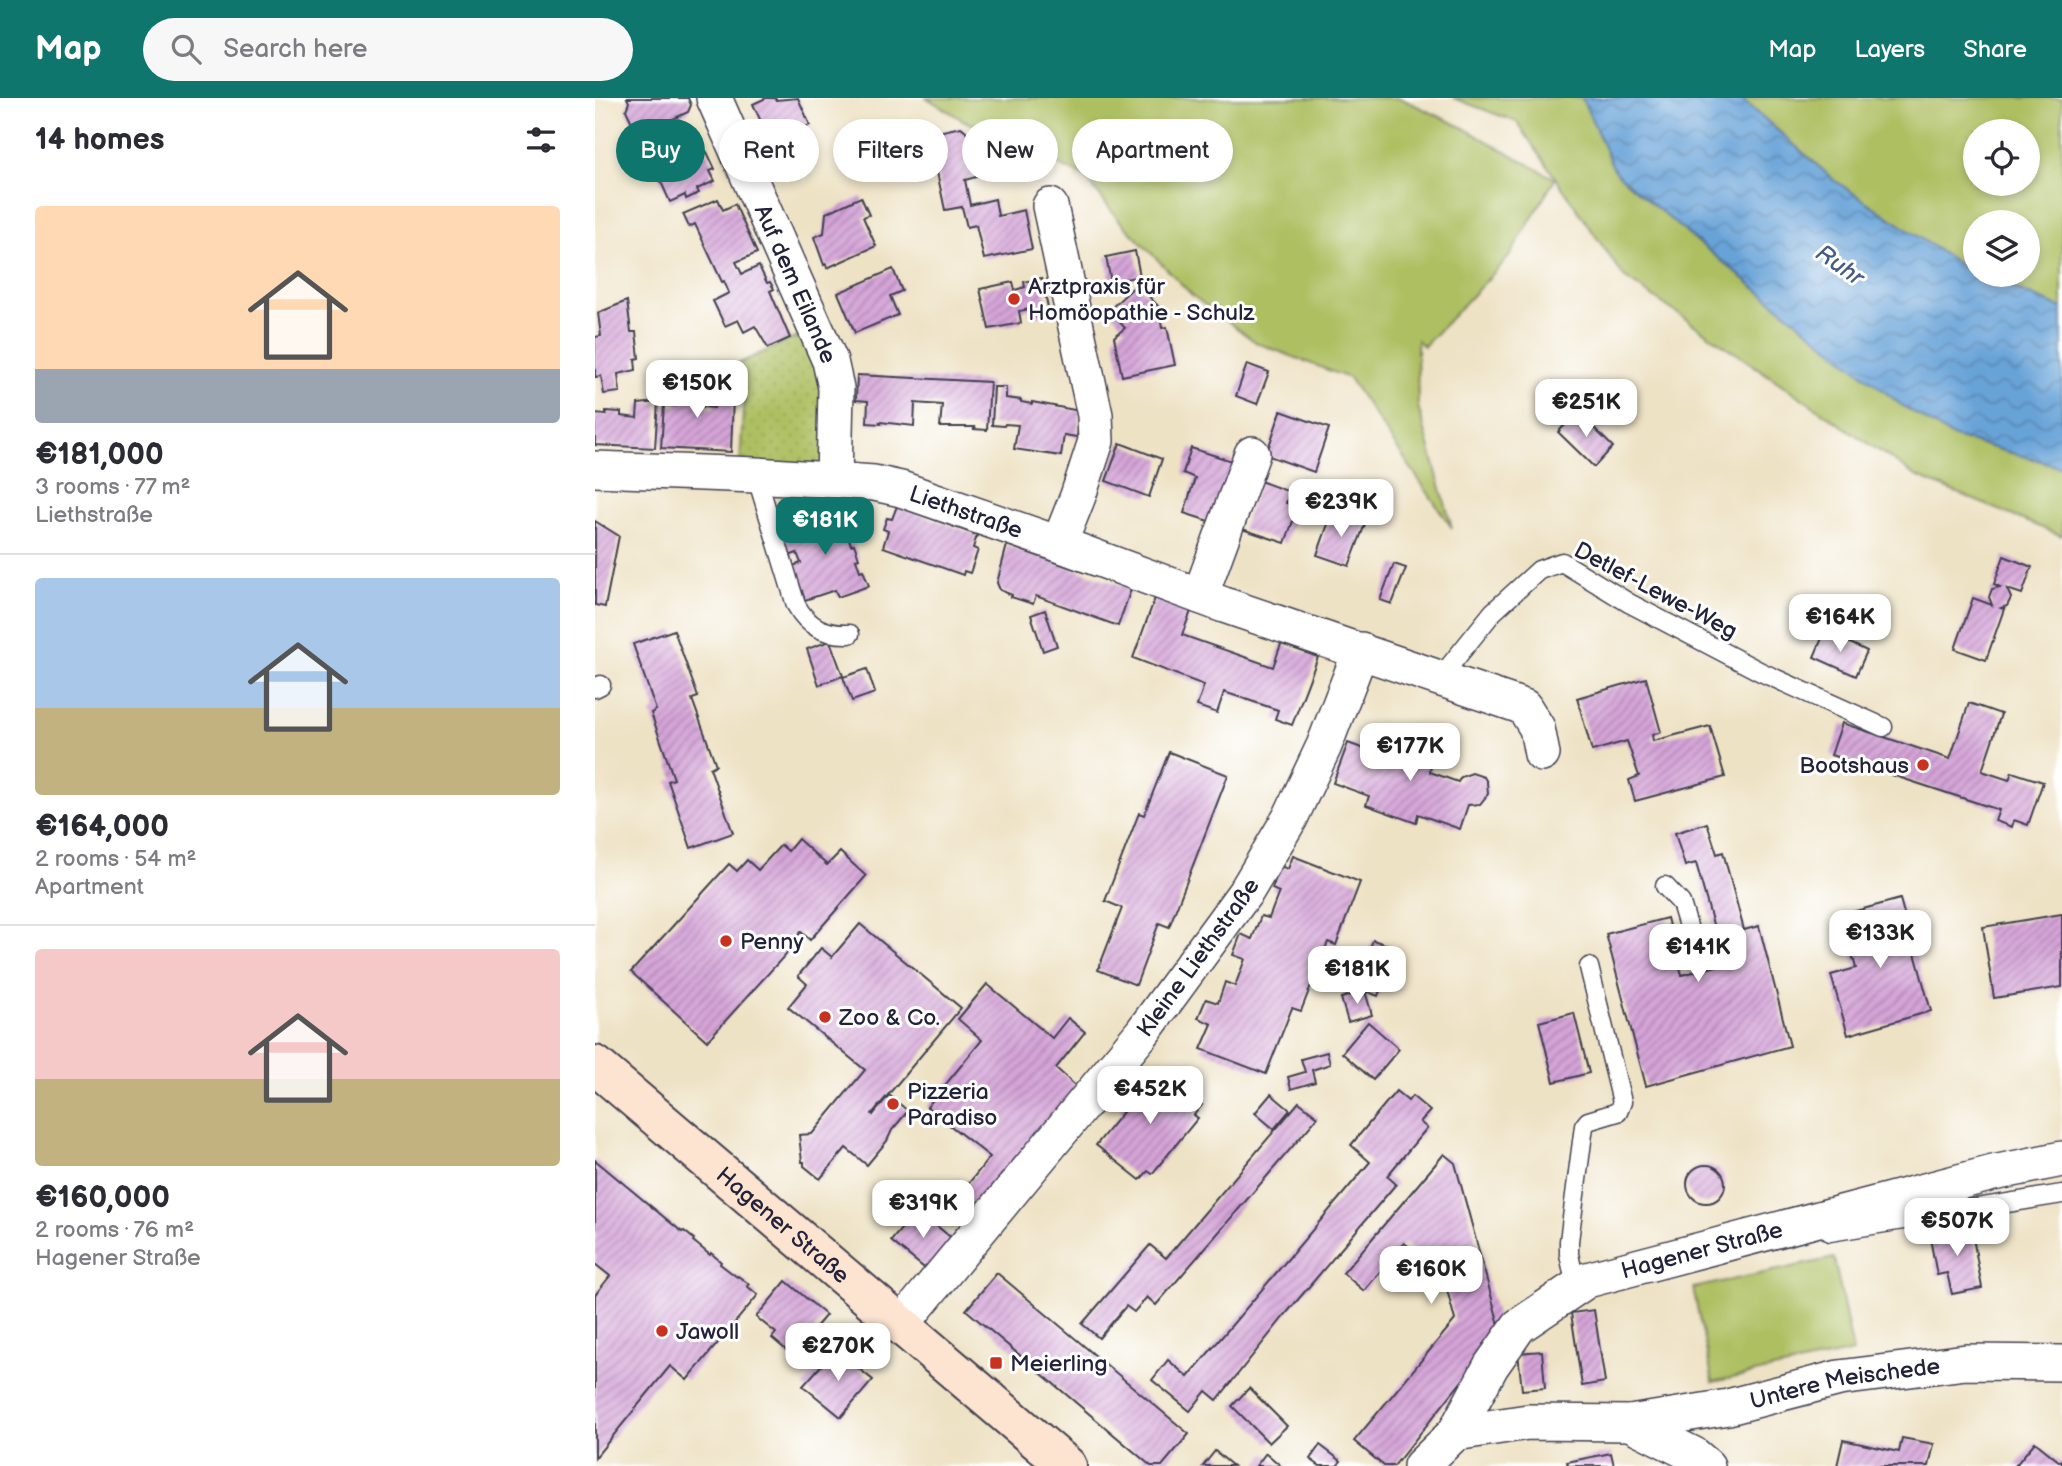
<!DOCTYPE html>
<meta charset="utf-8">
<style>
:root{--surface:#fff;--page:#f7f7f7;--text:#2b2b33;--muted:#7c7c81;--line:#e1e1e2;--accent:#0f766e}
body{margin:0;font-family:"Balsamiq Sans",sans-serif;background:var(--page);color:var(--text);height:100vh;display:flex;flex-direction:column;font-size:26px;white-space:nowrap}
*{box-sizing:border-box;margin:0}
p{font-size:23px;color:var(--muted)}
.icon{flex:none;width:38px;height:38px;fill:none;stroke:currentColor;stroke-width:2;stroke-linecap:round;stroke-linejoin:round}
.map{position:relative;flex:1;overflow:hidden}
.drawer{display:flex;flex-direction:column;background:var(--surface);width:595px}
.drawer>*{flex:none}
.hud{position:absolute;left:21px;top:21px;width:665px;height:63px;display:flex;gap:14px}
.fabs{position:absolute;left:1368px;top:21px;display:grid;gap:14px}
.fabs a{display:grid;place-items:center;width:77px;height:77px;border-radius:50%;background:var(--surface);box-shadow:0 4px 10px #0003;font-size:35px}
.price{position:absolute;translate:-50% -60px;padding:0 16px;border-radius:14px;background:#fff;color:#222;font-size:23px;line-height:46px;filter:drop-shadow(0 2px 4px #0008)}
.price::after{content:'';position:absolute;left:50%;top:42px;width:21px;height:16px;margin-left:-10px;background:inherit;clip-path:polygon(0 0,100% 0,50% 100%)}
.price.on{background:var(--accent);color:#fff}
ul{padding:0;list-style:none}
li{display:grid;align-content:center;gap:14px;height:371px;padding:0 35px}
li+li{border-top:2px solid var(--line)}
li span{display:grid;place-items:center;height:217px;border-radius:7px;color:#555}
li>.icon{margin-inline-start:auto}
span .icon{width:126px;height:126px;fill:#fffc;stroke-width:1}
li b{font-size:30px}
h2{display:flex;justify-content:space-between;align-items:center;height:84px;padding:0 35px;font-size:30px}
.tag{padding:0 24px;border-radius:32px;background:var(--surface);box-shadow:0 4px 10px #0003;font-size:24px;line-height:63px}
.tag.on{background:var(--accent);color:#fff}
header{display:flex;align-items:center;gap:42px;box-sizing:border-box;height:98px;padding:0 35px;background:var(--accent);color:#fff}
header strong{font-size:33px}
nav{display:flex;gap:38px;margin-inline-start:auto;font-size:24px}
.search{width:490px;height:63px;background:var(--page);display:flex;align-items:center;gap:18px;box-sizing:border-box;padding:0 24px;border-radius:38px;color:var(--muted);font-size:26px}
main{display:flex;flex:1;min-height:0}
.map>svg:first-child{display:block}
.grass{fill:#aebf62;stroke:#68704e;stroke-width:2;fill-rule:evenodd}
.park{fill:url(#park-dots);stroke:#68704e;stroke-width:2}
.water{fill:url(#water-waves);stroke:#45628a;stroke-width:2}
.building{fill:url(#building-hatch)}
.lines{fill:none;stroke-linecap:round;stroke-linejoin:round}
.service-casing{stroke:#413f50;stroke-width:21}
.minor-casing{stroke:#413f50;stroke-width:38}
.secondary-casing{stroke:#413f50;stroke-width:42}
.service{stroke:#fff;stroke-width:18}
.minor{stroke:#fff;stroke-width:35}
.secondary{stroke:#fde4d1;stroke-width:38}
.poi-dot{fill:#c8321e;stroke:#fff;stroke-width:2.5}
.labels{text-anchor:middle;stroke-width:6;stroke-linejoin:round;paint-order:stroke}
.street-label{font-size:23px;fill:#22223b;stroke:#fff}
.poi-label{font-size:23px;fill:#22223b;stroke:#fff;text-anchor:start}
.water-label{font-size:24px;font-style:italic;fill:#425c82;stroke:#fff}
</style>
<header>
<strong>Map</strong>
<div class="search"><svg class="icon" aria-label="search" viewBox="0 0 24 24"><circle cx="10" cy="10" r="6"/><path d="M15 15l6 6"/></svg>Search here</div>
<nav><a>Map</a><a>Layers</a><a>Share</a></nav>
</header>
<main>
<section class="drawer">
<h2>14 homes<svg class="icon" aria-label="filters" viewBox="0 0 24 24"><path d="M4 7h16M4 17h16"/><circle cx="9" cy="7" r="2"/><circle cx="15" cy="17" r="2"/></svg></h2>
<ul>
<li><span style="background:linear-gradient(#ffd9b3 75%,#9aa5b1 0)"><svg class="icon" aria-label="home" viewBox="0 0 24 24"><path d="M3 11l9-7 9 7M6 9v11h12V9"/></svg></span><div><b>€181,000</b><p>3 rooms · 77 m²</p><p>Liethstraße</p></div></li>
<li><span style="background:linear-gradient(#a9c7e8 60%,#c2b280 0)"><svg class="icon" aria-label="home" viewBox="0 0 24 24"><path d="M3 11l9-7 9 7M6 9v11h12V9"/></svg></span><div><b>€164,000</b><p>2 rooms · 54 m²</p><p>Apartment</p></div></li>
<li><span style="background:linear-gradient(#f6c9c9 60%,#c2b280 0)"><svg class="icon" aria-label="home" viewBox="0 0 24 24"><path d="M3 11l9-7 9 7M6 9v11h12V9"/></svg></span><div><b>€160,000</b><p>2 rooms · 76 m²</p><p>Hagener Straße</p></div></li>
</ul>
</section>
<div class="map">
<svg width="1467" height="1368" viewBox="0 0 1467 1368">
<defs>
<pattern id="park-dots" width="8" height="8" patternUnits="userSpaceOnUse" patternTransform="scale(1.75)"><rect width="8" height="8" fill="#aebf62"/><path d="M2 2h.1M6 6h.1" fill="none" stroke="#95a456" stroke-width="1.8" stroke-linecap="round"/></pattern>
<pattern id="water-waves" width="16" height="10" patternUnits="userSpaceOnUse" patternTransform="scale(1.75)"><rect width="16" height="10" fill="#68a3d8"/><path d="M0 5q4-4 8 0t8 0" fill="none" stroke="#5584b0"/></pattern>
<pattern id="building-hatch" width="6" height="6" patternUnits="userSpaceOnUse" patternTransform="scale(1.75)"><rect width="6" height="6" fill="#d5a4d8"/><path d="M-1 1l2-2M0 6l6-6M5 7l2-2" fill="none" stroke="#ac85b0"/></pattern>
</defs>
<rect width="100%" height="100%" fill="#fff"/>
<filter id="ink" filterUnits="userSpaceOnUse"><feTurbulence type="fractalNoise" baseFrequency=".0143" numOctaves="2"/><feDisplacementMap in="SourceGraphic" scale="14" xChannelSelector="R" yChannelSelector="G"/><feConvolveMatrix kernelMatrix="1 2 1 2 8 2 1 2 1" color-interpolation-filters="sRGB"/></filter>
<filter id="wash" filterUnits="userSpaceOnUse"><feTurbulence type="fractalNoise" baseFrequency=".00686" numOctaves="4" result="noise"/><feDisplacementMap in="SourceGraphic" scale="28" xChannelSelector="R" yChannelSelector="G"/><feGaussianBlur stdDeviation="1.57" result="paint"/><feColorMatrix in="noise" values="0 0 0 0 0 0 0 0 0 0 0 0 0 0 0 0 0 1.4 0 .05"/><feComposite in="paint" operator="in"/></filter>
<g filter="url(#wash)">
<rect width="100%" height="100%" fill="#eee2c4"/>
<!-- grass -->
<g class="grass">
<polygon points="332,0 805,0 865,28 960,81 914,159 829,248 822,242 823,308 857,430 754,280 662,245 598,198 523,121 490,79 368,22"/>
<polygon points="858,0 987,0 1020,74 1082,127 1305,306 1356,338 1467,369 1467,438 1321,378 1029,179 922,24"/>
<path d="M1146 0H1467V210L1384 177H1433V124H1381V175L1373 173 1239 82ZM1381 33H1433V86H1381Z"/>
<polygon points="1239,1160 1258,1254 1118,1284 1098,1190"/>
</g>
<!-- park -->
<polygon class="park" points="221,230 239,372 145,365 149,297 136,269"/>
<!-- water -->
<polygon class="water" points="987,0 1146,0 1239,82 1373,172 1467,210 1467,369 1356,338 1305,306 1082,127 1020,74"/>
<g id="blocks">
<!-- building -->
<g class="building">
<polygon points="32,0 93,0 96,7 93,14 48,35 40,31 31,12 34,4"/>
<polygon points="171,0 180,0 181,2 203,0 215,27 196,36 198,41 178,50 158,6"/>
<polygon points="366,29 371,33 376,56 383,61 386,72 381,79 370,82 375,107 400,101 403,118 429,112 437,151 389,161 381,127 372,129 367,109 350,112 334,36"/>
<polygon points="70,39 78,58 103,47 108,57 112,54 120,71 115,73 120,83 102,91 104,95 91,101 90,97 75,104 59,68 44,75 35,54"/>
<polygon points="266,99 274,117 268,119 281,148 232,170 231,166 229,167 219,139 229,135 231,115"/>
<polygon points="123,101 128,112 140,106 162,155 141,164 147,176 164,168 172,185 175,184 179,191 175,193 195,240 173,250 160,228 149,234 143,222 130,228 118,203 134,195 129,183 127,184 100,126 94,129 88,116"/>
<polygon points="540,153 545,178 516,184 511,159"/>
<polygon points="298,171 307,193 295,198 303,217 260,235 243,195"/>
<polygon points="447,180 454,215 436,219 435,211 424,213 426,225 394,231 385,191 418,184 420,192 430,189 429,184"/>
<polygon points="542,186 566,211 564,213 567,230 572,229 580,267 527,278 519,239 530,230 514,212"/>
<polygon points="32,203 36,234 41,234 44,260 40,261 41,272 23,276 25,294 9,296 6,278 0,279 0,239 6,238 3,215"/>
<polygon points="652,266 674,274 662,306 641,298"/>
<polygon points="262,277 395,284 392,332 379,331 380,329 345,329 347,307 320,305 319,328 285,324 286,326 272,325 273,303 261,302"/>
<polygon points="102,278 101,286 106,286 106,292 109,292 108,309 119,310 119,297 138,299 136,354 66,350 69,307 82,308 82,295 76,295 77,280"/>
<polygon points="399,289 411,289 411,300 426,302 426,304 437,306 437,304 485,313 482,339 469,337 466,358 419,351 423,327 410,326 409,328 397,327"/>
<polygon points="63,304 60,350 0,347 0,316 11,317 11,313 26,314 26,318 42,320 43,306"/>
<polygon points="686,313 734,330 719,374 671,357"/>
<polygon points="983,314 1018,349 999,369 963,334"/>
<polygon points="525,345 567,361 554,399 511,383"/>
<polygon points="596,350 643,365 623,426 589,415 600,380 588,375"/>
<polygon points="665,383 695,394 691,405 703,409 690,445 647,431"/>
<polygon points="302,408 382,437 378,450 383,452 375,475 369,473 368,477 288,449 293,433 288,431 292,420 297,421"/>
<polygon points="737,415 770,426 754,468 722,457"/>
<polygon points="203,417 236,421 246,417 256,447 259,446 264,460 261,461 265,473 268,472 274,488 243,499 240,492 210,502 198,468 206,465 202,455 194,458 187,438 201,433"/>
<polygon points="0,423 24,438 10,509 0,507"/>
<polygon points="412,447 536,491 523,528 441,498 438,506 416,499 417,497 405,492 402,485"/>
<polygon points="1409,458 1437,469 1427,496 1412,491 1416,500 1412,508 1406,510 1409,511 1391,562 1360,551 1378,500 1397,507 1394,499 1397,491 1405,489 1399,486"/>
<polygon points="799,466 811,470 797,506 785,502"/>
<polygon points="560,500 596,513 587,537 678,569 686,546 723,559 697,627 680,621 683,612 629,594 622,615 602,608 609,587 538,560"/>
<polygon points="450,512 462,548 448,553 436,517"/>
<polygon points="79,532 103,599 97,601 121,667 115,670 138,735 96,750 73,683 79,681 56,615 61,612 38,546"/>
<polygon points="1230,533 1272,553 1261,578 1219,559"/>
<polygon points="235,543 248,578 224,587 212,551"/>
<polygon points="272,571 280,595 257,603 248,579"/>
<polygon points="1051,580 1066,634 1057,637 1058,643 1115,628 1130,679 1040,703 1034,682 1044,678 1032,643 997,653 982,600"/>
<polygon points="1374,605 1406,616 1387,673 1414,682 1417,674 1448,684 1433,727 1419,722 1417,729 1400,723 1404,712 1236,657 1247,625 1355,661"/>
<polygon points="803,637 839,641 835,674 863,684 866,679 877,675 889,679 892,684 893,696 885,706 873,707 865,731 823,716 821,725 771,707 774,698 738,685 753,645 799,662"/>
<polygon points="574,654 633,677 574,829 564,825 541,887 503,872 527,810 510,803 544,715 549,717"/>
<polygon points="1112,725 1122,756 1128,754 1149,832 1164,828 1195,948 1051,988 1011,836 1072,820 1087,877 1129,866 1101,765 1090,768 1080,735"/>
<polygon points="203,741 232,767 245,754 271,778 215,842 206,834 197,844 200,846 112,943 36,874 134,766 142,773 152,762 163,772 186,747 193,753"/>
<polygon points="698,758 765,784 741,847 733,844 706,913 697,910 671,976 606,951 617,926 603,920 611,901 623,905 630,884 640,888 650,861 638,857 646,836 657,841 666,818 674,820 684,794 677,791 685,768 693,771"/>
<polygon points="1305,801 1336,913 1253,937 1236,877 1261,870 1246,817"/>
<polygon points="1467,816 1467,889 1399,900 1388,829"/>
<polygon points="265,826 366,910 277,1016 278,1017 294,997 313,1013 297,1032 292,1043 272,1067 251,1050 225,1081 209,1068 209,1064 207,1064 204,1037 217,1036 270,972 193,909 212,886 203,878 226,850 237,859"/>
<polygon points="778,842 801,850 783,898 760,889"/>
<polygon points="392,886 457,940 473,920 490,934 461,970 484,991 371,1128 352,1112 395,1059 332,1009 387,942 363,921"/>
<polygon points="770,893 777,917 753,924 746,900"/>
<polygon points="979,915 994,975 959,984 944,924"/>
<polygon points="773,924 804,951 778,982 747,955"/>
<polygon points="732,954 735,966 717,972 720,984 696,991 693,979 710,974 706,961"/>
<polygon points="564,971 607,1007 599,1017 603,1020 557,1076 553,1073 545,1082 501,1047 528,1014 524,1011 533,1000 537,1004"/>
<polygon points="801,993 813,1003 817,998 835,1013 825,1024 832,1030 792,1078 801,1086 690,1217 622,1302 611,1293 595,1313 557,1282 573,1262 593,1279 775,1064 756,1047"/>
<polygon points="676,996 695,1012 679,1031 660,1015"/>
<polygon points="704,1004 723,1019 561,1207 552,1199 539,1214 531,1208 504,1240 487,1226 555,1147 571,1160"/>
<polygon points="849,1056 860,1065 906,1234 799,1368 789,1368 759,1343 860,1222 846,1169 829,1173 824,1170 819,1160 822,1155 809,1145 769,1193 748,1175"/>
<polygon points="0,1062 87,1134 89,1133 99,1141 98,1143 115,1157 116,1155 126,1164 125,1166 142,1179 143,1178 154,1186 152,1188 163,1197 92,1282 75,1268 0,1360 0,1197 15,1178 0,1166"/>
<circle cx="1111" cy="1086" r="19"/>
<polygon points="322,1112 359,1142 333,1173 296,1143"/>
<polygon points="1376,1128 1387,1190 1357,1196 1352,1175 1342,1177 1334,1135"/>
<polygon points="402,1175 594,1336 567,1368 556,1368 371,1212"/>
<polygon points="191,1183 231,1217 197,1257 177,1240 181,1235 161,1219"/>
<polygon points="999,1212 1010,1284 987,1288 976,1215"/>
<polygon points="240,1252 278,1282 246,1319 208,1288"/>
<polygon points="947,1253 950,1290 927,1292 923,1255"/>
<polygon points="654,1290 692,1328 674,1345 637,1308"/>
<polygon points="1307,1340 1339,1346 1334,1368 1242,1368 1248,1342 1304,1354"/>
<polygon points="1440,1344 1465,1364 1467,1361 1467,1368 1420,1368"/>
<polygon points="725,1347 746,1363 742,1368 725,1368 715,1361"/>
<polygon points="620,1353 638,1368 608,1368"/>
<polygon points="671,1355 686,1368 661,1368"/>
<polygon points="1016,1355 1019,1368 973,1368 972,1364"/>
</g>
</g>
</g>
<g filter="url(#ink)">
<use href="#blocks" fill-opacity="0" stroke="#413f50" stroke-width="2"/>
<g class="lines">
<!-- service casing -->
<g class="service-casing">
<g id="service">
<path d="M161 377 201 507C213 529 230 537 255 536"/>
<polyline points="845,580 898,514 944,472 967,464 1034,505 1166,574 1288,629"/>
<polyline points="0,590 6,587"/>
<polyline points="1070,788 1086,805 1101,855"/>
<polyline points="1235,1134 1467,1096"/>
<polyline points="981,1189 974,1156 974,1143 989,1028 993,1023 1023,1014 1027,1004 994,869"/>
</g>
</g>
<!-- minor casing -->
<g class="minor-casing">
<g id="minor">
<path id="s1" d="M119 0 235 263 241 290 239 382"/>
<polyline points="455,108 500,317 501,343 483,398 464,446"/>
<path id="s2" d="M0 371 161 377 279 385 306 391 464 446 629 507 929 609 942 630 947 656"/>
<polyline points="605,498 657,356"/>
<path id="s3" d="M305 1228 547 935 652 792 695 720 729 648 766 552"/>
<path id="s4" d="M1035 1325 1133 1309 1244 1280 1371 1264 1467 1265"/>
<polyline points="860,1335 933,1324 1035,1325 1099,1357 1112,1368"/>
<path id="s5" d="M826 1368 860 1335 896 1268 924 1228 992 1182 1398 1075 1467 1061"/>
</g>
</g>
<!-- secondary casing -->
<g class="secondary-casing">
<g id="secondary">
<path id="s6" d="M0 967 472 1368"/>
</g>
</g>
<!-- service -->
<use href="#service" class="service"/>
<!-- minor -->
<use href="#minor" class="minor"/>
<!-- secondary -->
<use href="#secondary" class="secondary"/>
</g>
</g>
<!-- markers -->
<g class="poi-dot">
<circle cx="419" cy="201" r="7"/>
<circle cx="1328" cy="667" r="7"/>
<circle cx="131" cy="843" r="7"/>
<circle cx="230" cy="919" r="7"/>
<circle cx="298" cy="1006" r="7"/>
<circle cx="67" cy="1233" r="7"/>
<rect x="394" y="1258" width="14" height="14" rx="3.5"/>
</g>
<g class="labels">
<!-- street labels -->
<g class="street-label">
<text dy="8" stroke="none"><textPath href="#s1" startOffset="203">Auf dem Eilande</textPath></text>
<text dy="8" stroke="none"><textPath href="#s2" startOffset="376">Liethstraße</textPath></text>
<text transform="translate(1061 492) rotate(28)" y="8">Detlef-Lewe-Weg</text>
<text dy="8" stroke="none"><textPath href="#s3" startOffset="474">Kleine Liethstraße</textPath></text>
<text dy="8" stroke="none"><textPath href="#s6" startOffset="247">Hagener Straße</textPath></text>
<text dy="8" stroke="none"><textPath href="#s5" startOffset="373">Hagener Straße</textPath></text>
<text dy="8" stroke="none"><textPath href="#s4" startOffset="219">Untere Meischede</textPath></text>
</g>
<!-- poi labels -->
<g class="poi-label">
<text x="433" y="196">Arztpraxis für<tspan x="433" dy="26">Homöopathie - Schulz</tspan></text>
<text x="1314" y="675" text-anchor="end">Bootshaus</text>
<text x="145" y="851">Penny</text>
<text x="244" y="927">Zoo &amp; Co.</text>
<text x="312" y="1001">Pizzeria<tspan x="312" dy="26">Paradiso</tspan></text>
<text x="81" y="1241">Jawoll</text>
<text x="415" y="1273">Meierling</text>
</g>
<!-- water labels -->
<g class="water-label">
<text transform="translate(1245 167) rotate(35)" y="8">Ruhr</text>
</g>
</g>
</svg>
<div class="fabs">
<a><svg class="icon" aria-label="locate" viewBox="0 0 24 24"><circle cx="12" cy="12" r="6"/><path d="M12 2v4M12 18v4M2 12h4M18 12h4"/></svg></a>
<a><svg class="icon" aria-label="layers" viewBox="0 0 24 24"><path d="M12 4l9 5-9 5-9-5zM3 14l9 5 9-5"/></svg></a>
</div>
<b class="price" style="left:102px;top:322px">€150K</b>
<b class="price" style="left:991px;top:341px">€251K</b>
<b class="price" style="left:746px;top:441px">€239K</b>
<b class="price on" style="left:230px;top:459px">€181K</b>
<b class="price" style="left:1245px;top:556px">€164K</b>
<b class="price" style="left:815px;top:685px">€177K</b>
<b class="price" style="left:1285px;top:872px">€133K</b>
<b class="price" style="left:1103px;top:886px">€141K</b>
<b class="price" style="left:762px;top:908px">€181K</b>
<b class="price" style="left:555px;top:1028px">€452K</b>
<b class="price" style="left:328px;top:1142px">€319K</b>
<b class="price" style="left:1362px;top:1160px">€507K</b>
<b class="price" style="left:836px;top:1208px">€160K</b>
<b class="price" style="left:243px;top:1285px">€270K</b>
<div class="hud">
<a class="tag on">Buy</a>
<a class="tag">Rent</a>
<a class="tag">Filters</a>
<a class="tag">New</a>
<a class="tag">Apartment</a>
</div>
</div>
</main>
